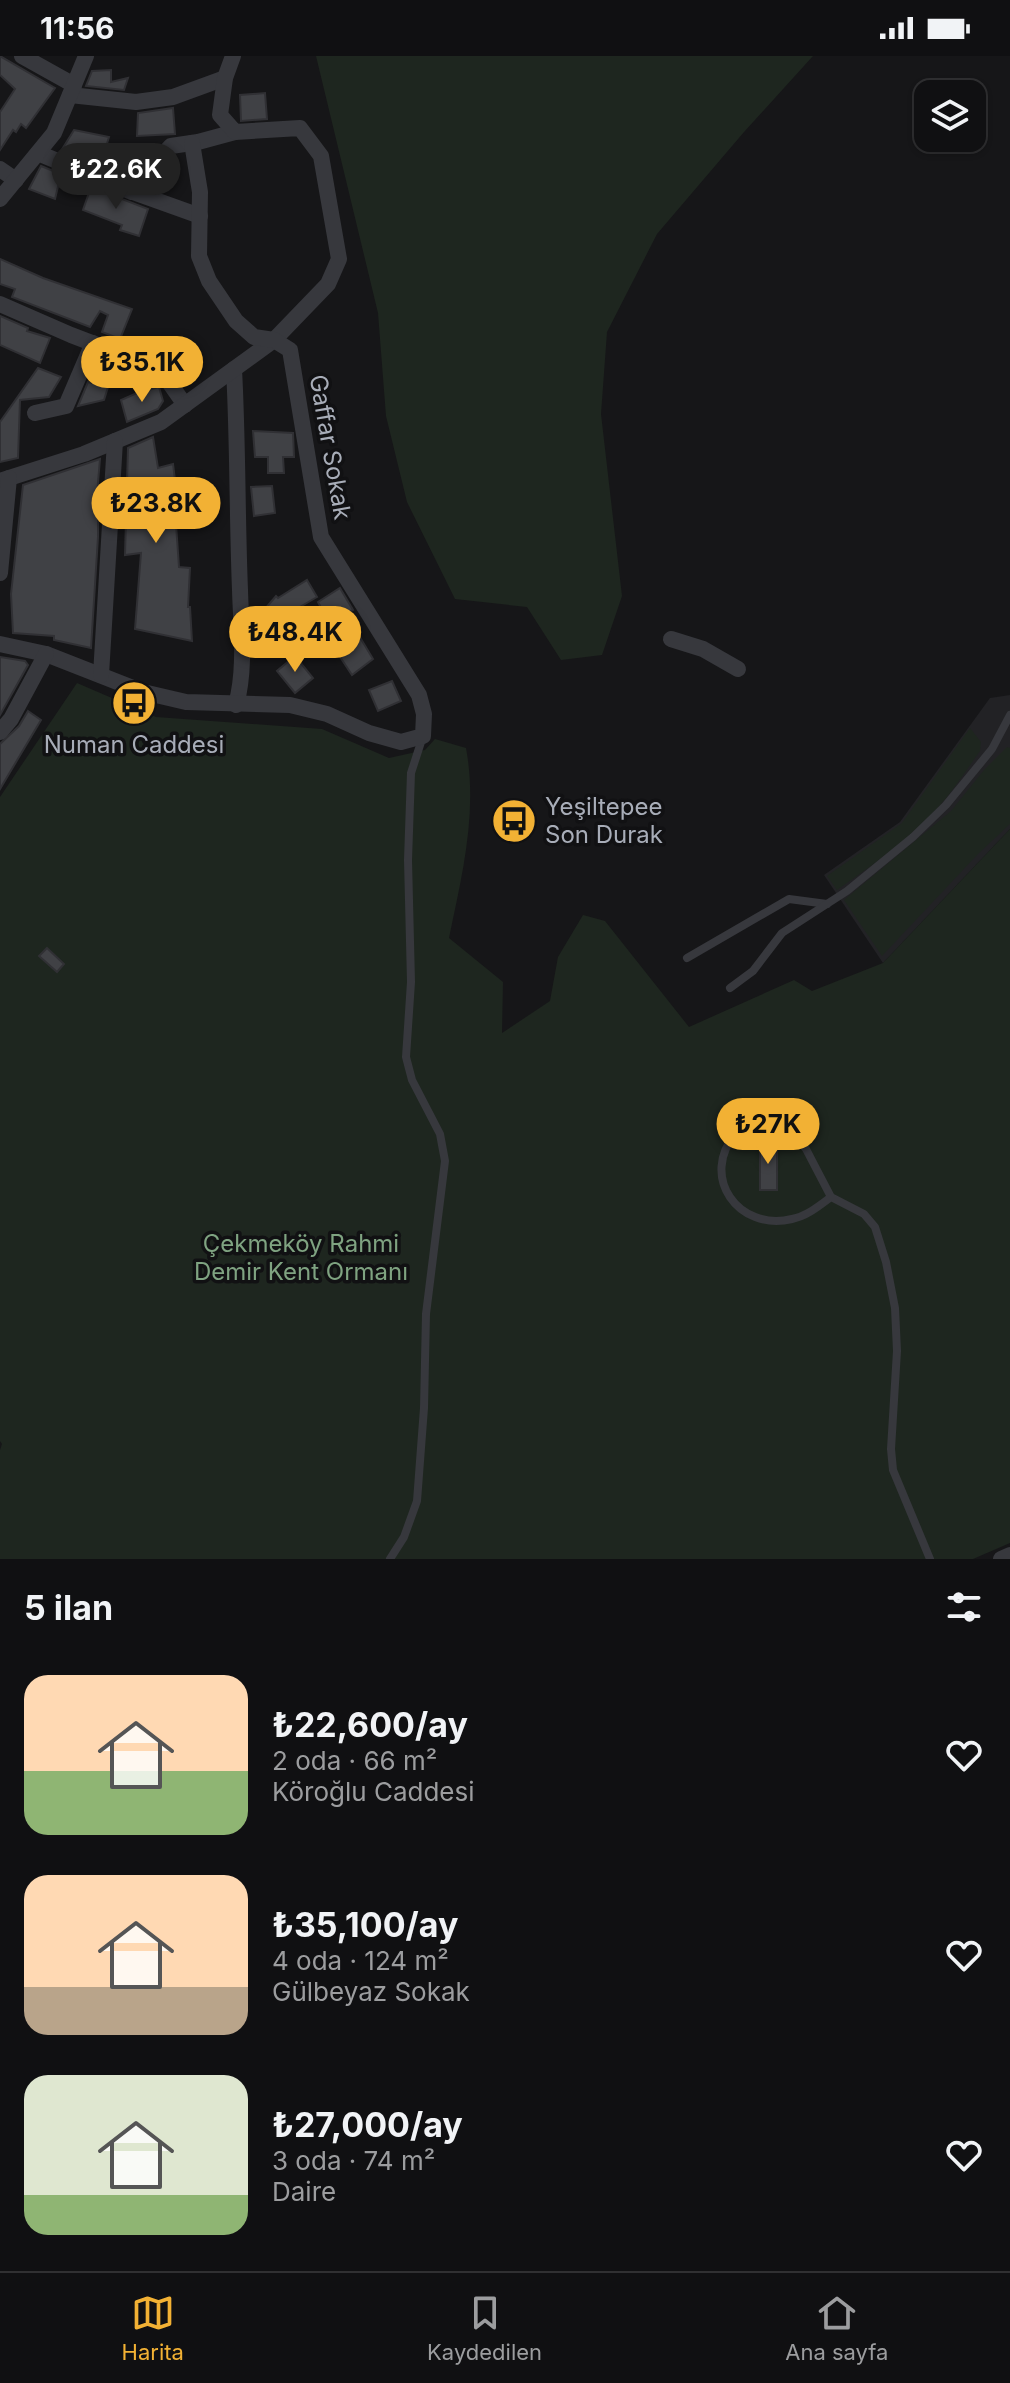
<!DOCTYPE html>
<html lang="tr">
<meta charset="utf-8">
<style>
:root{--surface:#101012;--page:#1e1e20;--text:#f1f3f6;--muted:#9c9d9f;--line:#303032;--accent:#f2b134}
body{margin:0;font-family:Inter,sans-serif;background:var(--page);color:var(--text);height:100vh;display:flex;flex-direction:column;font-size:30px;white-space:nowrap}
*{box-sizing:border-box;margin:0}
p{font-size:26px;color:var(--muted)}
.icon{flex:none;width:44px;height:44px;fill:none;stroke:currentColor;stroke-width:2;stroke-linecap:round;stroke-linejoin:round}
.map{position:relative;height:1503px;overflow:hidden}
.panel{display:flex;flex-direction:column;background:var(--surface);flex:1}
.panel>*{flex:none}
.fabs{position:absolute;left:914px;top:24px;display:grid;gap:16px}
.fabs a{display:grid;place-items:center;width:72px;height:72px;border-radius:16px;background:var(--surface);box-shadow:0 2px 6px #0004,0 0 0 2px var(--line);font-size:40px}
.price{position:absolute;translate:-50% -68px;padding:0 18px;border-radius:28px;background:var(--accent);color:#111;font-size:26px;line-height:52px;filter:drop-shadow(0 2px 4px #0008)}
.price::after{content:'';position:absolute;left:50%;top:48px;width:24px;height:18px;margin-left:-12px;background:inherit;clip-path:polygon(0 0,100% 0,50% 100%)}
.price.active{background:#222;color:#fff}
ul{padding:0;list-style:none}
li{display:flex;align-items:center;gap:24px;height:200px;padding:0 24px}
li span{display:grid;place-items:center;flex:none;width:224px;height:160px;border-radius:24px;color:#555}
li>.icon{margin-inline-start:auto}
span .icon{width:96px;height:96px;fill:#fffc;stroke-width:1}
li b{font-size:34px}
h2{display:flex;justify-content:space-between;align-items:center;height:96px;padding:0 24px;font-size:34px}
.status{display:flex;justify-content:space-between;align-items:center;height:56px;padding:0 40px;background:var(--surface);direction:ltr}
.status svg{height:22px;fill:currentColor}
.tabs{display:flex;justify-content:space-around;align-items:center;height:112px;border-top:2px solid var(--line);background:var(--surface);font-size:22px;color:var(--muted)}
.tabs a{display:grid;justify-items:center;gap:4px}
.tabs .active{color:var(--accent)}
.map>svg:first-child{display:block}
.built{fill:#222225}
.green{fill:#1e261f}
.building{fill:#404145;stroke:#303034;stroke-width:2}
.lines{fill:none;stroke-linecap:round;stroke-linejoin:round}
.service{stroke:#37383d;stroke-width:8}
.minor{stroke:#37383d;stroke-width:16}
.labels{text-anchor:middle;stroke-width:7;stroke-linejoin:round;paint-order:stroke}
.street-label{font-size:24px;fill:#a8adb8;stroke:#111113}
.poi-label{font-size:24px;fill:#a8adb8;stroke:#111113}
.park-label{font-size:24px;fill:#7fa381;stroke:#111113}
</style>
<div class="status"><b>11:56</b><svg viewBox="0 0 49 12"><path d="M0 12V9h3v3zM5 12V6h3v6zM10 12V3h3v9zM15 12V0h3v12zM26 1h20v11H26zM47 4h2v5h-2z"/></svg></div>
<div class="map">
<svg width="1010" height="1503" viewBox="0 0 1010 1503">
<rect width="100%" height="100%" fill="#161618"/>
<!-- built -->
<polygon class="built" points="1010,639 1010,773 883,907 824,819 900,766 990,642"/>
<!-- green -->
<g class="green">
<polygon points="316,0 813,0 744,76 657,178 607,276 601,358 622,540 602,599 561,604 527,551 455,543 407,446 386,360 378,257"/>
<path d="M77 627 156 661 322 673 389 702 425 694 435 683 466 692C478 756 462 819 449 882L503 926 502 977 550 945 558 901 583 859 605 865 689 971 794 924 812 935 883 907 1010 773V1487L973 1503H0V1394L2 1388 0 1385V741Z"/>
<path d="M970 672 981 686 980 695C969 710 959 726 947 741 917 777 875 808 837 834L827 820 902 767Z"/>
<polygon points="1007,691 1010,692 1010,768 978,798 882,900 844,844 951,755 984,714"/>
</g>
<!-- building -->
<g class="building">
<polygon points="0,0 55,32 26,72 21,68 16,76 13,74 0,94 0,56 15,33 0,19"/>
<polygon points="111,14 111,26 128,22 124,34 86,30 92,15"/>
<polygon points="265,37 267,63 241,65 240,39"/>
<polygon points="173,52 175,78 137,80 138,57"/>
<polygon points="74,74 109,81 101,107 61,95"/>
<polygon points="125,102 141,105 138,124 122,120"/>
<polygon points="41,110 61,118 55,143 29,133"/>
<polygon points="91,131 148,153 139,180 120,174 122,169 83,154"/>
<polygon points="0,203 43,222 132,253 120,283 102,276 108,259 100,255 90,271 12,241 15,233 0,228"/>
<polygon points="0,260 28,272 27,275 50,282 40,307 0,289"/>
<polygon points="38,312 61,321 49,341 20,344 18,402 0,406 0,366"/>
<polygon points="88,326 108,331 104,344 78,350"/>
<polygon points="159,331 163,345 158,353 127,366 121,344 137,337"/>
<polygon points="253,375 293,377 294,401 283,401 284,417 268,417 268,401 255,401"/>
<polygon points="153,381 158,412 173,408 177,440 176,468 179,511 190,512 188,551 190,551 192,585 135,573 141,497 125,499 128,392"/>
<polygon points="100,403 96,450 98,450 98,481 91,592 54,584 54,580 13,577 11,538 23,429"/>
<polygon points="272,430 275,457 254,460 251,431"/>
<polygon points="307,524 317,541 293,555 300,563 289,576 265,553 276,540 278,542"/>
<polygon points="340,532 353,554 346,558 373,603 352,619 329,584 336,579 318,546"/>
<polygon points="295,600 313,622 295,637 277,615"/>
<polygon points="0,601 25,605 28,609 0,659"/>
<polygon points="392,625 401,645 378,655 369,634"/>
<polygon points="28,655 41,664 0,733 0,688 19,670"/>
<polygon points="47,892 64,908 57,916 39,900"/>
<rect x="760" y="1086" width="17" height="48"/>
</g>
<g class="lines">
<!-- service -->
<g class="service">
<polyline points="687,902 789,843 827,848"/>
<polyline points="730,932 753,915 782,877 847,835 913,781 946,749 992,693 1010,659"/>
<path d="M831 1141C819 1150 807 1160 792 1163 738 1176 699 1120 736 1077L769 1073 797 1082 806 1093 831 1141 864 1158 875 1171 886 1206 895 1252 897 1295 891 1393 893 1414 930 1503"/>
<polyline points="390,1503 404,1481 417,1445 424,1352 426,1258 445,1105 440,1078 412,1024 406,1001 411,926 408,804 411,717 423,680"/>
</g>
<!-- minor -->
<g class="minor">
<polyline points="22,0 74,29"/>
<polyline points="70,39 136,46 173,41 225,22"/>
<polyline points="38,97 132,136 145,134 160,102 171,90 198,86 235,76"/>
<polyline points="0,113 16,124"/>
<polyline points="133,136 200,160"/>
<polyline points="0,143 54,77 86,0"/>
<polyline points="0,248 71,279 139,305 166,322 185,349"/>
<path d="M234 313C238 387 237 460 240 534 241 571 246 613 236 649"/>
<polyline points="35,357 66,350 93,287"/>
<polyline points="0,425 84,398 161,366 274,284 328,228 339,203 321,100 300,72 235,76 220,59 225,22 233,0"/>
<polyline points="0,517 9,422"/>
<polyline points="671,583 703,593 738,613"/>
<polyline points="0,588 46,598 143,636 186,646 290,649 327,658 369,677 401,686 423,680 424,658 419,639 321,481 290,294 274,284 254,281 236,265 209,225 199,200 200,136 192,87"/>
<polyline points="101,619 115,385"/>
<polyline points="0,676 11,663 46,598"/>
<polyline points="1001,1503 1010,1499"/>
</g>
</g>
<!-- icons -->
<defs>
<g id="bus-disc" transform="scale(2.3)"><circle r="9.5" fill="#f2b134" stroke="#111113"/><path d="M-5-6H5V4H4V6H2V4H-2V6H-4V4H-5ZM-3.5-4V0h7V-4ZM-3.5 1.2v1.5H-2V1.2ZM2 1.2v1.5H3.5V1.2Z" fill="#111"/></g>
</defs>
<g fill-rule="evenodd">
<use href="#bus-disc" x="134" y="647"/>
<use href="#bus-disc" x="514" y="765"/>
</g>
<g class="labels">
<!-- street labels -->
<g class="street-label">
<text transform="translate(330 391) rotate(80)" y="8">Gaffar Sokak</text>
</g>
<!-- poi labels -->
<g class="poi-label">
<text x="134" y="697">Numan Caddesi</text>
<text x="545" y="759" text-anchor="start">Yeşiltepee<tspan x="545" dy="28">Son Durak</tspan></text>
</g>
<!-- park labels -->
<g class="park-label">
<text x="301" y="1196">Çekmeköy Rahmi<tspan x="301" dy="28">Demir Kent Ormanı</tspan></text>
</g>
</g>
</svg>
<div class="fabs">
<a><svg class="icon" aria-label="layers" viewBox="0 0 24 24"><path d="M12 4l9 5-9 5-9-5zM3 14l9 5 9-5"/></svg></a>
</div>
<b class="price active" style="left:116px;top:155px">₺22.6K</b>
<b class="price" style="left:142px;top:348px">₺35.1K</b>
<b class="price" style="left:156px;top:489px">₺23.8K</b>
<b class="price" style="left:295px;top:618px">₺48.4K</b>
<b class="price" style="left:768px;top:1110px">₺27K</b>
</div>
<section class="panel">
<h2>5 ilan<svg class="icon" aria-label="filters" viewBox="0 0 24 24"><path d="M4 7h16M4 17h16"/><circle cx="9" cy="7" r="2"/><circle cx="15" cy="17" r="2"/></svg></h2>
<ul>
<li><span style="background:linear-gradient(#ffd9b3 60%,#8fb573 0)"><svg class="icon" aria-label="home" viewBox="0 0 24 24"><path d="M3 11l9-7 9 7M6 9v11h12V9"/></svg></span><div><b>₺22,600/ay</b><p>2 oda · 66 m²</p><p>Köroğlu Caddesi</p></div><svg class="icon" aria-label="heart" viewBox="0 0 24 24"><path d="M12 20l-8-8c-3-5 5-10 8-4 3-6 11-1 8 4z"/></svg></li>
<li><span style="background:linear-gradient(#ffd9b3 70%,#b9a48a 0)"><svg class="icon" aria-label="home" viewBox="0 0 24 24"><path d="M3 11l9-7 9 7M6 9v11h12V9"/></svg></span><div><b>₺35,100/ay</b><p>4 oda · 124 m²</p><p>Gülbeyaz Sokak</p></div><svg class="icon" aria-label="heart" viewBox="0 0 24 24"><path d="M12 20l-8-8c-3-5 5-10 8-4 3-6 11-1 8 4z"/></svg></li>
<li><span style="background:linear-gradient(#dfe7d0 75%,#8fb573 0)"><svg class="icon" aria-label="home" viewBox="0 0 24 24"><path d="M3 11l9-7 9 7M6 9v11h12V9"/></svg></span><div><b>₺27,000/ay</b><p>3 oda · 74 m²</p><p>Daire</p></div><svg class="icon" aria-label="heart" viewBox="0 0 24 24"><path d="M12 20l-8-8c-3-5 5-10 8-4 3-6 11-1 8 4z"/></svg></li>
</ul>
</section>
<nav class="tabs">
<a class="active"><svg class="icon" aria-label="map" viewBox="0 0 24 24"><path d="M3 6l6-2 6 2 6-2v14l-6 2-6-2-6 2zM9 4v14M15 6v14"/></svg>Harita</a>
<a><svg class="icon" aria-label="saved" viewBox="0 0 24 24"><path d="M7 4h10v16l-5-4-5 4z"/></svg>Kaydedilen</a>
<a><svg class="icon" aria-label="home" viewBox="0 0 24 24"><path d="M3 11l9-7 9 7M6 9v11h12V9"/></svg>Ana sayfa</a>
</nav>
